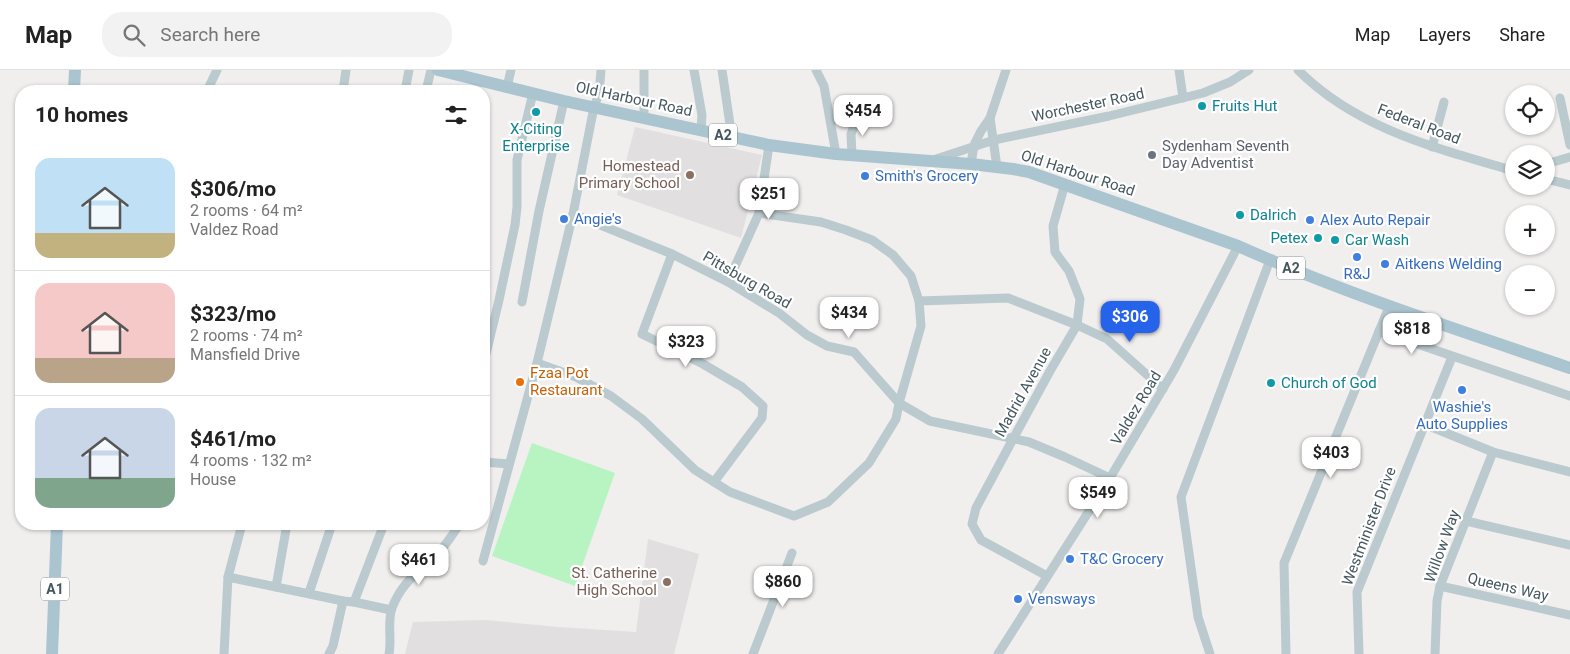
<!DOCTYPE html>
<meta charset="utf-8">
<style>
:root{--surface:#fff;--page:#f2f2f2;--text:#222;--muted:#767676;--line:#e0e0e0;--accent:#2563eb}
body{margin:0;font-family:Roboto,sans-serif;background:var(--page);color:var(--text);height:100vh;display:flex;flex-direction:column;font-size:19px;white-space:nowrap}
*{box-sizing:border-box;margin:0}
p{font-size:16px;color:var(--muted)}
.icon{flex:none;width:28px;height:28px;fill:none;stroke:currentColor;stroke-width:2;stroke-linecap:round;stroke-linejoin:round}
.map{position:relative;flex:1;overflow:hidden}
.drawer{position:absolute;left:15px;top:15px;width:475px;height:445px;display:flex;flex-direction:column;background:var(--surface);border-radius:20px;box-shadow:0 1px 4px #0004}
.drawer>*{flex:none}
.buttons{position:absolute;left:1505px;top:15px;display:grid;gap:10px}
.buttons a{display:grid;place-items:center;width:50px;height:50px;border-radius:50%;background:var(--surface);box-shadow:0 1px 4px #0004;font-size:25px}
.price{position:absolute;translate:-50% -42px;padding:0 11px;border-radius:10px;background:#fff;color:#222;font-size:16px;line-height:32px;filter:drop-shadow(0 1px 2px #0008)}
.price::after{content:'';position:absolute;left:50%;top:30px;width:15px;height:11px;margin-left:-8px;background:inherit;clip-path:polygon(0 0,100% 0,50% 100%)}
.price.current{background:var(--accent);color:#fff}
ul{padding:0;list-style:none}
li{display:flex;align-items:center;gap:15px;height:125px;padding:0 20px}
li+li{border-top:1px solid var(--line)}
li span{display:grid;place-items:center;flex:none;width:140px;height:100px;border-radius:15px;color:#555}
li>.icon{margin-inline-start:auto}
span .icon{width:60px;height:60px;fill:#fffc;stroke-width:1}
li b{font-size:21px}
h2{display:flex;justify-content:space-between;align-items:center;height:60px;padding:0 20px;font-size:21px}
header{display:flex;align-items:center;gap:30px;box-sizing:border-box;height:70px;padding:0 25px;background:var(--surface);border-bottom:1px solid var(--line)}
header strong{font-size:24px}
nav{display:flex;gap:28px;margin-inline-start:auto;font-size:18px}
.search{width:350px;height:45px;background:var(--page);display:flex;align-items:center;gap:12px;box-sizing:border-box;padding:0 18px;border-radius:20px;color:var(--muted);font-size:19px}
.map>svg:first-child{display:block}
.education{fill:#e2dfe1}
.green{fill:#b7f4c2}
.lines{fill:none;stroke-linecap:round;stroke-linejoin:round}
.minor{stroke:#bacacf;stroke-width:9}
.primary{stroke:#aac5d0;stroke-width:12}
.culture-dot{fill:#0f9aa8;stroke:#fff;stroke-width:2}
.worship-dot{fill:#6b7280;stroke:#fff;stroke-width:2}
.education-dot{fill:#8d6e63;stroke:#fff;stroke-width:2}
.shop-dot{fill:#3f7fe0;stroke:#fff;stroke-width:2}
.food-dot{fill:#e8710a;stroke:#fff;stroke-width:2}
.labels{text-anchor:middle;stroke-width:4.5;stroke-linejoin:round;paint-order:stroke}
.shield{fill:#fff;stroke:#7c898e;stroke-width:1}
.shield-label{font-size:14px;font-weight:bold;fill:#44575e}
.street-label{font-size:15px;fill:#44575e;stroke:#fff}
.culture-label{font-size:15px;fill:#0d838f;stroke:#fff;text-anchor:start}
.worship-label{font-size:15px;fill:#5b616d;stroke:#fff;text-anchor:start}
.education-label{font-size:15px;fill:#785e54;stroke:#fff;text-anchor:end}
.shop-label{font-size:15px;fill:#366cbe;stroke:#fff;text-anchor:start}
.food-label{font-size:15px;fill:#c56008;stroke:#fff;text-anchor:start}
</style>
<header>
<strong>Map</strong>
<div class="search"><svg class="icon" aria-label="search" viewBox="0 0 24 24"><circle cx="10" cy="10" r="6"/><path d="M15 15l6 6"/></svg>Search here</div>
<nav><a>Map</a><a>Layers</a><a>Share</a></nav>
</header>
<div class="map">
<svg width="1570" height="584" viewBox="0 0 1570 584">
<rect width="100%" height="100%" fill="#f1eeee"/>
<!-- education -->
<g class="education">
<polygon points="635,57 762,85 741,168 617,125"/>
<polygon points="648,469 699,484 674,584 405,584 413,552 486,550 558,557 636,562"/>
</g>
<!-- green -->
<polygon class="green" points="532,373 615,403 575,516 492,486"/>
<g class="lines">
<!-- minor -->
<g class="minor">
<polyline points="694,0 702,45 701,60"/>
<polyline points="722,0 732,68"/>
<polyline points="816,0 824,16 836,84"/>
<polyline points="1179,0 1183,28"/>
<path d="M1298 0C1357 59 1436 78 1514 101"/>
<polyline points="507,17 511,0"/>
<polyline points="207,21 217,0"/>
<polyline points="343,21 346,0"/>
<polyline points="405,21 409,0"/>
<polyline points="426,21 431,0"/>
<polyline points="1560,28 1570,75"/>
<polyline points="644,48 644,0"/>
<polyline points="990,48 997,97"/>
<polyline points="1432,77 1444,32"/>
<polyline points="852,85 851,64 858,46"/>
<polyline points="933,90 994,70 1109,46 1203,23 1230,12 1249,0"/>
<polyline points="971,94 974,75 981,61 990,48 1006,0"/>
<polyline points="1546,94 1570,87"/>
<polyline points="1546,109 1570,115"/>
<polyline points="573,144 672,184 728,212 779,243 807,265 827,276 854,282 899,333 930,351 1029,372 1065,387 1110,408"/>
<polyline points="672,184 642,264 703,294 742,317 763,336 762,348 714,412"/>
<polyline points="728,212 759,143 769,75"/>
<polyline points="919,231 1008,228 1077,255 1107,269 1163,319"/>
<polyline points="522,232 539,141 564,31"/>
<polyline points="1379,261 1570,326"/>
<polyline points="486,284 499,230 515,155 517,137 517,90 533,23"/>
<polyline points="537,293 576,307 611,326 642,349 695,400 714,412 730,422 794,446 828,432 869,393 896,349 899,333 921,256 919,231 911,206 893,185 872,170 846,160 821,152 759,143"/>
<polyline points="1424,354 1493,382 1570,402"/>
<polyline points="484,392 509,394"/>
<polyline points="1466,451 1570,475"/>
<polyline points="483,491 537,293 573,144 594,37 599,24 601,0"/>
<polyline points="1047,506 981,470 972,454 976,438 1013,369 1050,301 1077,255 1080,229 1069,201 1055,182 1053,156 1065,114"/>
<polyline points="228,507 343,531 354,532 384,454"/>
<polyline points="1440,516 1570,545"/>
<polyline points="276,517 287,454"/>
<polyline points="309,523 332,454"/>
<polyline points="354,532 391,540"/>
<polyline points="224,584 228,507 242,454"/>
<polyline points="329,584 333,576 343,531"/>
<path d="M389 584C392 569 387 552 392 538 403 509 420 503 439 482 447 474 453 463 460 454"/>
<polyline points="753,584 792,483"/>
<polyline points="998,584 1110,408 1174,300 1238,176"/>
<polyline points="1210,584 1198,547 1181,427 1270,190"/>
<polyline points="1286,584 1284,493 1389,237"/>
<polyline points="1359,584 1357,522 1452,287"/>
<polyline points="1435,584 1437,531 1440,516 1493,382"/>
</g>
<!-- primary -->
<g class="primary">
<path d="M438 0 564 31 769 75 836 84 971 94 1013 99 1029 102 1238 176C1346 224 1458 260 1570 298"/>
<polyline points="74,21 75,0"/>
<polyline points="52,584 57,454"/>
</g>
</g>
<!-- markers -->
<g class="culture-dot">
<circle cx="1202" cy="36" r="5"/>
<circle cx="536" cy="42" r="5"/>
<circle cx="1240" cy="145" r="5"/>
<circle cx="1318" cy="168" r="5"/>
<circle cx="1335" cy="170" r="5"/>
<circle cx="1271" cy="313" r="5"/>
</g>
<circle class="worship-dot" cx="1152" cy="85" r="5"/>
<g class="education-dot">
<circle cx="690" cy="105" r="5"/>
<circle cx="667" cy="512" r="5"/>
</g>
<g class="shop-dot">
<circle cx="865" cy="106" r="5"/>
<circle cx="564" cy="149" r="5"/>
<circle cx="1310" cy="150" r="5"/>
<circle cx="1357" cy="187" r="5"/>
<circle cx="1385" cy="194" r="5"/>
<circle cx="1462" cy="320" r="5"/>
<circle cx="1070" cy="489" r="5"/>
<circle cx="1018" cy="529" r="5"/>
</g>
<circle class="food-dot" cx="520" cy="312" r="5"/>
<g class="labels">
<!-- shield labels -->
<g class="shield">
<rect x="709" y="53.5" width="28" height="23" rx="4"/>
<rect x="1277" y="186.5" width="28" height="23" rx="4"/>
<rect x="41" y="507.5" width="28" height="23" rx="4"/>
</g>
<g class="shield-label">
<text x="723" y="70">A2</text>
<text x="1291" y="203">A2</text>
<text x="55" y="524">A1</text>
</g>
<!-- street labels -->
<g class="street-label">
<text transform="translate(634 29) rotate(12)" y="5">Old Harbour Road</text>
<text transform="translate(1088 35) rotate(-12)" y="5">Worchester Road</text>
<text transform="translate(1419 54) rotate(21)" y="5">Federal Road</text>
<text transform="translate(1078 103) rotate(18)" y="5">Old Harbour Road</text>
<text transform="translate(747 210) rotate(30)" y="5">Pittsburg Road</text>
<text transform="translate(1023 322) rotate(-61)" y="5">Madrid Avenue</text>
<text transform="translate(1136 338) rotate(-59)" y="5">Valdez Road</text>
<text transform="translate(1369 456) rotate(-69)" y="5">Westminister Drive</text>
<text transform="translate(1442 476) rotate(-70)" y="5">Willow Way</text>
<text transform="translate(1508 517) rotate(13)" y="5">Queens Way</text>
</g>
<!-- culture labels -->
<g class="culture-label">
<text x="1212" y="41">Fruits Hut</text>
<text x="536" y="64" text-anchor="middle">X-Citing<tspan x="536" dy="17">Enterprise</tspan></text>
<text x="1250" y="150">Dalrich</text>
<text x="1308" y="173" text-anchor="end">Petex</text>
<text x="1345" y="175">Car Wash</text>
<text x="1281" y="318">Church of God</text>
</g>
<!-- worship labels -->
<g class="worship-label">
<text x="1162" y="81">Sydenham Seventh<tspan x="1162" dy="17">Day Adventist</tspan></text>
</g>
<!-- education labels -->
<g class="education-label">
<text x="680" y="101">Homestead<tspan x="680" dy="17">Primary School</tspan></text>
<text x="657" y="508">St. Catherine<tspan x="657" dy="17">High School</tspan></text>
</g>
<!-- shop labels -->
<g class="shop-label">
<text x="875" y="111">Smith's Grocery</text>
<text x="574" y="154">Angie's</text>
<text x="1320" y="155">Alex Auto Repair</text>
<text x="1395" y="199">Aitkens Welding</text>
<text x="1357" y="209" text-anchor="middle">R&amp;J</text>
<text x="1462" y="342" text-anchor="middle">Washie's<tspan x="1462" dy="17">Auto Supplies</tspan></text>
<text x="1080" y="494">T&amp;C Grocery</text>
<text x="1028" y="534">Vensways</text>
</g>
<!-- food labels -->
<g class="food-label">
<text x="530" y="308">Fzaa Pot<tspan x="530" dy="17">Restaurant</tspan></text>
</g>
</g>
</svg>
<div class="buttons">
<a><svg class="icon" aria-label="locate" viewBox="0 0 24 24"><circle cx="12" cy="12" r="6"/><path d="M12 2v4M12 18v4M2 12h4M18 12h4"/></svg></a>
<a><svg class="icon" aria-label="layers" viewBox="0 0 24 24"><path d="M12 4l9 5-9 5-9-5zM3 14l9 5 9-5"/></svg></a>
<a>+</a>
<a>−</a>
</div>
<b class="price" style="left:863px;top:67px">$454</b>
<b class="price" style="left:769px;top:150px">$251</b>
<b class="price" style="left:849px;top:269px">$434</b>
<b class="price current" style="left:1130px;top:273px">$306</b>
<b class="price" style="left:1412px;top:285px">$818</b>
<b class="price" style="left:686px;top:298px">$323</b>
<b class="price" style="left:1331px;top:409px">$403</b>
<b class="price" style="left:1098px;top:449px">$549</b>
<b class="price" style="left:419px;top:516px">$461</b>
<b class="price" style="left:783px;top:538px">$860</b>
<section class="drawer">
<h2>10 homes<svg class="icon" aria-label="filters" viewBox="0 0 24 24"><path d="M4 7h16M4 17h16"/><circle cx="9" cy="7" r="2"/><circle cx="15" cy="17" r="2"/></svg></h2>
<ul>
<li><span style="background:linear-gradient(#bfe0f5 75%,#c2b280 0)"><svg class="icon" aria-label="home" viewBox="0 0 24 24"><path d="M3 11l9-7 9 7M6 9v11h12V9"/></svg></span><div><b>$306/mo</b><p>2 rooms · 64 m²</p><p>Valdez Road</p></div></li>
<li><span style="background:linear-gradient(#f6c9c9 75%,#b9a48a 0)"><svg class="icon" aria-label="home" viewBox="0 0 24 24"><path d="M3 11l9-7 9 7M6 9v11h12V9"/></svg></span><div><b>$323/mo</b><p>2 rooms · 74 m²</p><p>Mansfield Drive</p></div></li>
<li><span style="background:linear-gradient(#c9d6e8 70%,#7fa58c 0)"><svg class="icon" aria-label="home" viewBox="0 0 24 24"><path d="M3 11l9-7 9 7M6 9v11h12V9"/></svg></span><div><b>$461/mo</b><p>4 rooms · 132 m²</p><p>House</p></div></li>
</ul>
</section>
</div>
